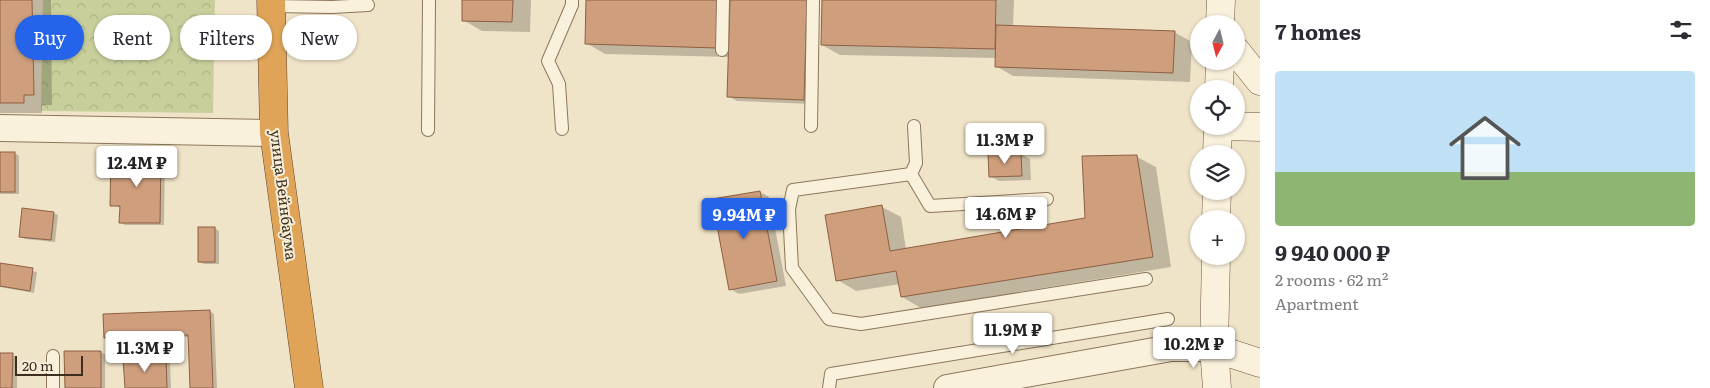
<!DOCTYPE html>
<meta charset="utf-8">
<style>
:root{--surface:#fff;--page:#f7f7f7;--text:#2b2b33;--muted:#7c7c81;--line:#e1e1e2;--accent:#2563eb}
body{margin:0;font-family:Literata,serif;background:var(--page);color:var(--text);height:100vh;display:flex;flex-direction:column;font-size:19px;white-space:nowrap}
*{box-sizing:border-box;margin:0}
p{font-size:16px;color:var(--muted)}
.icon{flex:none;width:28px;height:28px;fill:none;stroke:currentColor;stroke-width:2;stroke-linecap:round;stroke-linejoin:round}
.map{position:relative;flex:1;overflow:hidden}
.sheet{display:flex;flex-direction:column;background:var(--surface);width:450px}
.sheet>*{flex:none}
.guide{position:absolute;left:15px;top:15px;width:475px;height:45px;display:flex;gap:10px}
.needle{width:32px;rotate:187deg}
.fabs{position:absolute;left:1190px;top:15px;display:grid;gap:10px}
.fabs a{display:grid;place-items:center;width:55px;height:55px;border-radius:50%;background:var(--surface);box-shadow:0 1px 4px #0004;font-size:25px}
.scale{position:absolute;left:15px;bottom:12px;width:68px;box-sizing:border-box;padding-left:5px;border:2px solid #3d2e20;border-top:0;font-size:14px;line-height:18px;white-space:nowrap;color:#3d2e20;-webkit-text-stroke:4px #f7eed8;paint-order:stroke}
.price{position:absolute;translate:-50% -42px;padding:0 11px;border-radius:5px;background:#fff;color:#222;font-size:16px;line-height:32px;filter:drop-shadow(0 1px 2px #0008)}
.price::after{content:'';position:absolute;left:50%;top:30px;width:15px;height:11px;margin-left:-8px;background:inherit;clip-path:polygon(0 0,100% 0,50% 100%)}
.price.selected{background:var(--accent);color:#fff}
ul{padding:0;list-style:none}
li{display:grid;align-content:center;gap:10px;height:265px;padding:0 15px}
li+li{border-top:1px solid var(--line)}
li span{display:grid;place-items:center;height:155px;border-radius:5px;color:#555}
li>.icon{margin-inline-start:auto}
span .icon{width:90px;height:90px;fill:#fffc;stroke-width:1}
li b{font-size:21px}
h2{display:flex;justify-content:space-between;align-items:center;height:60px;padding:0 15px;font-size:21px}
.pill{padding:0 18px;border-radius:22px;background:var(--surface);box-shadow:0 1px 4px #0004;font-size:18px;line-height:45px}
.pill.selected{background:var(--accent);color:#fff}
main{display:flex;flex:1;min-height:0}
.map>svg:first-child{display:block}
.park{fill:url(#park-crowns)}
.shadow{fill:#0003;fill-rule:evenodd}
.building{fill:#cf9f7d;stroke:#8d5f41}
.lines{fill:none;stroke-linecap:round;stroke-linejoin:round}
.lane-casing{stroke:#8d765c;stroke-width:14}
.street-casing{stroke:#8d765c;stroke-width:28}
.secondary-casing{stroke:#6f573f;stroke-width:29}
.highway-casing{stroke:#5b4430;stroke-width:29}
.lane{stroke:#faf1dc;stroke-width:12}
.street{stroke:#faf1dc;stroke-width:26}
.secondary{stroke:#faf1dc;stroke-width:28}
.highway{stroke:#e0a458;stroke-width:28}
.labels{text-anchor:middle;stroke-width:4;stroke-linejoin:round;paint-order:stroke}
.street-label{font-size:15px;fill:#3d2e20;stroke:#f7eed8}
</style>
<main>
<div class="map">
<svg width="1260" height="388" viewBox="0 0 1260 388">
<defs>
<pattern id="park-crowns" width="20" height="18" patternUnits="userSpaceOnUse" patternTransform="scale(1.25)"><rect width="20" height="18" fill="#c9cf9b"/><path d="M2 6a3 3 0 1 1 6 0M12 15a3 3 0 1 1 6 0" fill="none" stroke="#aeb285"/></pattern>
</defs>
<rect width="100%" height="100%" fill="#f0e4c8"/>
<!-- park -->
<polygon class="park" points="43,0 215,0 213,113 41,111"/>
<!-- shadow -->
<g class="shadow">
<polygon points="0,0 51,0 52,105 42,105 42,113 0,113"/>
<polygon points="464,0 531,0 530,32 482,31 463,20"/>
<path d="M587 0H816L812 104 737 101 728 96 730 57 605 54 586 43ZM713 43 730 53V56L711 46Z"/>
<polygon points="824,0 1014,0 1013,27 1174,32 1192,42 1190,82 1013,76 996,66 996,58 840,55 822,45"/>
<polygon points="0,153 15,153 19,156 19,194 0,194"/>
<polygon points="1021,154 1030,159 1031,180 999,181 990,176 990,155"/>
<polygon points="161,156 165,158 164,225 125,225 121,223 121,208 111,205"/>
<polygon points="1137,157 1156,167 1171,267 921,308 902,297 900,284 856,291 838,280 882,207 901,217 906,249 1086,219"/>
<polygon points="760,192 769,197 786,286 739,294 730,289 714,200"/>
<polygon points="53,213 58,215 55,242 25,239 21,236"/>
<polygon points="215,228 219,231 219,264 204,264 199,262"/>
<polygon points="0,265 37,272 34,293 0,287"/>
<polygon points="210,311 214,314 217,388 191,388 189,337 109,340 105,337"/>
<polygon points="100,352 105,354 105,388 66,388"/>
<polygon points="0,355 12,355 17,357 17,388 0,388"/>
<polygon points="165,358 170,361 171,388 126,388"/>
</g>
<!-- building -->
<g class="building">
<polygon points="0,0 32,0 34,95 24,95 24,103 0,103"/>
<polygon points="462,0 513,0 512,22 462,21"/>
<polygon points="586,0 718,0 717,48 585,44"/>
<polygon points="730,0 807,0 804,100 727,97"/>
<polygon points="822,0 996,0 995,49 821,45"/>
<polygon points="996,25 1175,31 1173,73 995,67"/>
<rect x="0" y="152" width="15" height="40"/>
<polygon points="1021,153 1022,176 989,177 988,154"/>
<polygon points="161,154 160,223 119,223 120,206 110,206 111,155"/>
<polygon points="1137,155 1153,257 901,297 896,271 836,281 825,215 882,205 890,251 1085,218 1082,156"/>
<polygon points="760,191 777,281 729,290 712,199"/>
<polygon points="22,208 54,212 51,240 19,237"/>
<rect x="198" y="227" width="17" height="35"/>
<polygon points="0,263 33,268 30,291 0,286"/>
<polygon points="210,310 213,388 190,388 188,335 104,338 103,314"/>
<polygon points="64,351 101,351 101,388 65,388"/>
<polygon points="0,353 13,353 12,388 0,388"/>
<polygon points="166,357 167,388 125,388 123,359"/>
</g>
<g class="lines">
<!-- lane casing -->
<g class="lane-casing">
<g id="lane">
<polyline points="271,6 332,7 368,5"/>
<polyline points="722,50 723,0"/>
<polyline points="811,126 813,0"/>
<polyline points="914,126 916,163 911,174 930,206 1047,199"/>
<polyline points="562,129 559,84 548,61 572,5 572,0"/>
<polyline points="428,130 429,0"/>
<polyline points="911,174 793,190 789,209 792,268 829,319 861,324 1146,279"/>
<polyline points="53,388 53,356"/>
<polyline points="829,388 831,374 1168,319"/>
</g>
</g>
<!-- street casing -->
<g class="street-casing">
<g id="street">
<polyline points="0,128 274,133"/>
<polyline points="947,388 1171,348 1214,348"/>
</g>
</g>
<!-- secondary casing -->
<g class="secondary-casing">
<g id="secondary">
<polyline points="1220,24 1221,0"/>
<polyline points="1236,51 1260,81"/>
<polyline points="1219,89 1220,61"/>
<polyline points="1223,126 1260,127"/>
<polyline points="1217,154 1218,126"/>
<polyline points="1216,219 1217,191"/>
<polyline points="1216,256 1214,348 1217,388"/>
<polyline points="1214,348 1260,363"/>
</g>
</g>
<!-- highway casing -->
<g class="highway-casing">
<polyline id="highway" points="271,0 274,133 309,388"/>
</g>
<!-- lane -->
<use href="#lane" class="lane"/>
<!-- street -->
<use href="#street" class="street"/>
<!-- secondary -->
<use href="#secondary" class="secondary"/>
<!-- highway -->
<use href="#highway" class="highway"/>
</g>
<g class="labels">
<!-- street labels -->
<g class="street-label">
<text transform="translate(283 195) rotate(83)" y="5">улица Вейнбаума</text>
</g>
</g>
</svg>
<div class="fabs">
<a><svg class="needle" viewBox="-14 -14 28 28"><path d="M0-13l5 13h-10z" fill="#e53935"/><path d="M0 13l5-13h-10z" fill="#7c7c81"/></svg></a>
<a><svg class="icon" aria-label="locate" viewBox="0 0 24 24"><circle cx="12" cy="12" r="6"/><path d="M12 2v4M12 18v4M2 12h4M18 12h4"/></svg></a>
<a><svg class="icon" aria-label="layers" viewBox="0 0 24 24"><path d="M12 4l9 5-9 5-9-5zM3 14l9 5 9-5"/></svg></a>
<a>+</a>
</div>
<div class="scale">20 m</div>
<b class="price" style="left:1005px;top:165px">11.3M ₽</b>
<b class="price" style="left:137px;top:188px">12.4M ₽</b>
<b class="price" style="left:1006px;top:239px">14.6M ₽</b>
<b class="price selected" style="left:744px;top:240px">9.94M ₽</b>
<b class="price" style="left:1013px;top:355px">11.9M ₽</b>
<b class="price" style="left:1194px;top:369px">10.2M ₽</b>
<b class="price" style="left:145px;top:373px">11.3M ₽</b>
<div class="guide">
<a class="pill selected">Buy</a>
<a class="pill">Rent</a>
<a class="pill">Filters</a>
<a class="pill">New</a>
</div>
</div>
<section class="sheet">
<h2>7 homes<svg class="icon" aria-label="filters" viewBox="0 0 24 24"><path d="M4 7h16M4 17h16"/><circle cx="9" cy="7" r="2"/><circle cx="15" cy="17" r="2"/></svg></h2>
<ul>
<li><span style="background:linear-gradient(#bfe0f5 65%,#8fb573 0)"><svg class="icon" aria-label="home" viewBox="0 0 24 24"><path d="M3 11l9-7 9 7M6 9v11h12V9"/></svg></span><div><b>9 940 000 ₽</b><p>2 rooms · 62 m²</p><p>Apartment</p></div></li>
</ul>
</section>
</main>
